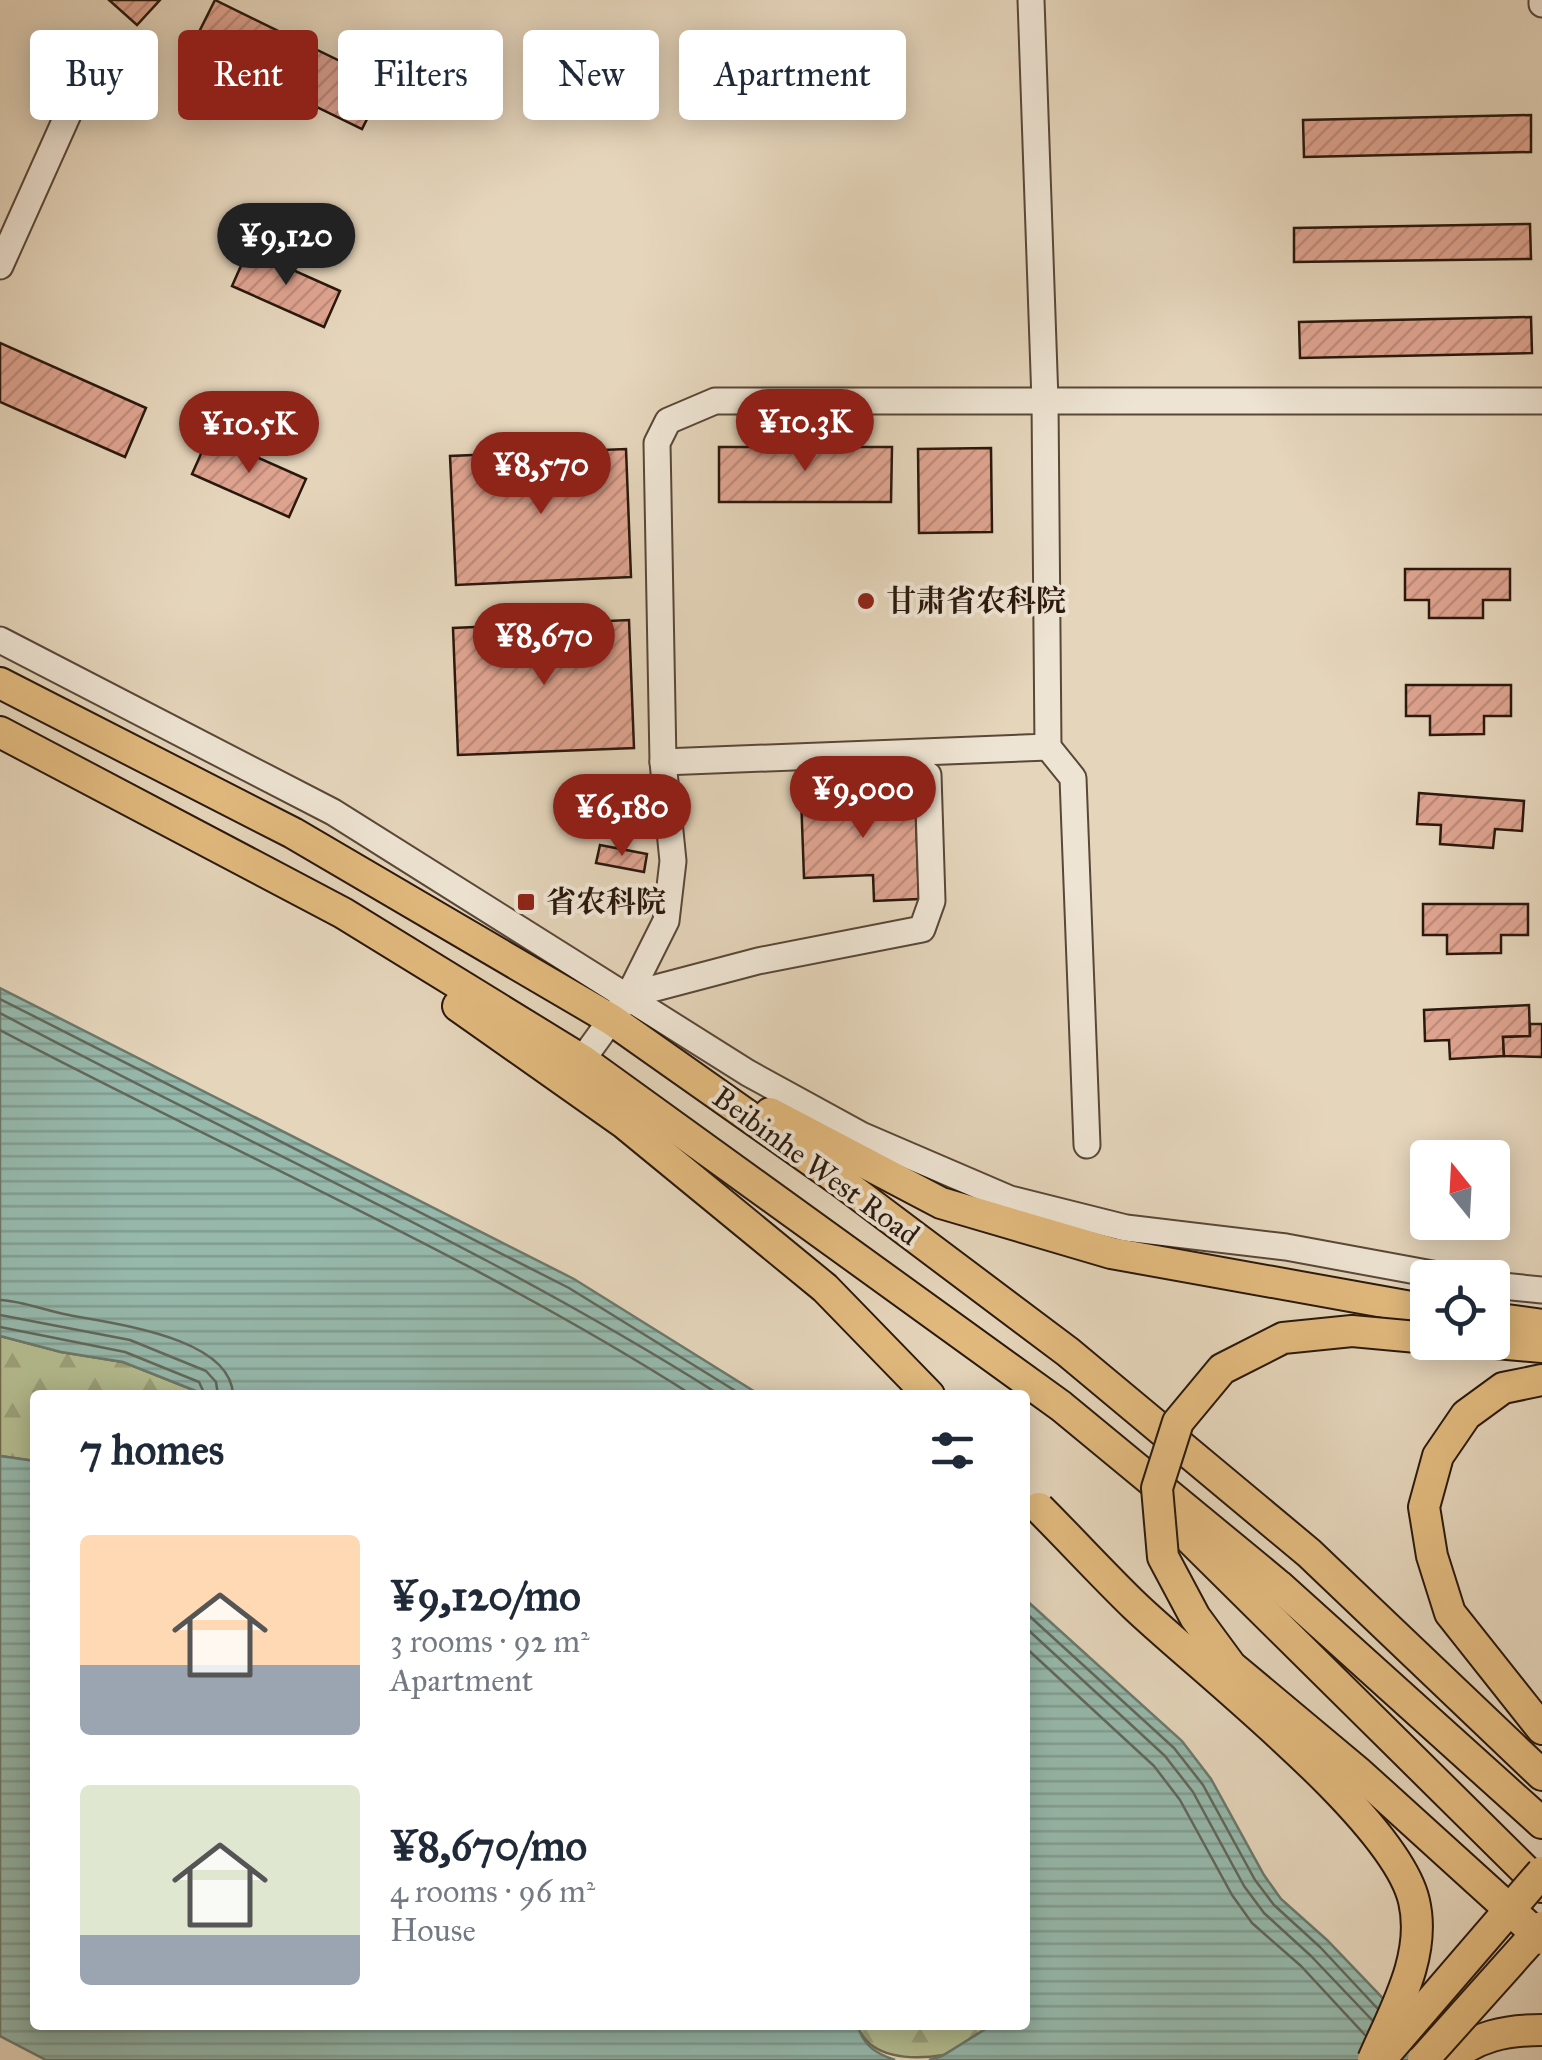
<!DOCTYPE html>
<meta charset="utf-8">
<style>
:root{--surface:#fff;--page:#f6f6f7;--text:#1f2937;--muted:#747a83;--accent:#8f2418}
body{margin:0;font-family:"IM FELL Great Primer","Noto Serif SC",serif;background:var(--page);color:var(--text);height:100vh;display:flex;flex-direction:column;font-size:38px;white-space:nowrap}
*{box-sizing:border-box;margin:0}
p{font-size:32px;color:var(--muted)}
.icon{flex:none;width:55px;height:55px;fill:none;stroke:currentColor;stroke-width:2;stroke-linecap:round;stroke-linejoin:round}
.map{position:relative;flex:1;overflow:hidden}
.drawer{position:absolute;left:30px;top:1390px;width:1000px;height:640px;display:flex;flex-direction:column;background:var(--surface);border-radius:10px;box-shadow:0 5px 25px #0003}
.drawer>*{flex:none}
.top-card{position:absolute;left:30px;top:30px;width:1000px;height:90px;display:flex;gap:20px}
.needle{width:65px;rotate:342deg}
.controls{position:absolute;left:1410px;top:1140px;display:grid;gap:20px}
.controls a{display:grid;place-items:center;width:100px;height:100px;border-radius:10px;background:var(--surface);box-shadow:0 5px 25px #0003;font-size:50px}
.price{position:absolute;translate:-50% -85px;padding:0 22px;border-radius:35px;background:var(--accent);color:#fff;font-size:32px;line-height:65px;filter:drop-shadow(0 2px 5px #0008)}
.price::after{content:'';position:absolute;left:50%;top:60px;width:30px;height:22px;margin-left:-15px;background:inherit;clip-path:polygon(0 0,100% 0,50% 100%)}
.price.on{background:#222;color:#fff}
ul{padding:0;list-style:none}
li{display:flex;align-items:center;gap:30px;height:250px;padding:0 50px}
li span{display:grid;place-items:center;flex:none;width:280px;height:200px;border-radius:10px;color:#555}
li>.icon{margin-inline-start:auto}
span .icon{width:120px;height:120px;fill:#fffc;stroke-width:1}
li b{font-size:42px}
h2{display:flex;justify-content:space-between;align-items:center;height:120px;padding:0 50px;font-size:42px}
.pill{padding:0 35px;border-radius:10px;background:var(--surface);box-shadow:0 5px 25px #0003;font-size:35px;line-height:90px}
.pill.on{background:var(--accent);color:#fff}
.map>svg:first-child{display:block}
.forest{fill:url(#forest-firs);stroke:#706a4e;stroke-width:2.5}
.water{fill:url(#water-rules);stroke:#6b796c;stroke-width:2.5}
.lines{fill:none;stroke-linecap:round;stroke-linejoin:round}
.shore{stroke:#60685c;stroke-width:2.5}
.building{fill:url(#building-hatch);stroke:#2a180d;stroke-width:2.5}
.minor-casing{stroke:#594738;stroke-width:29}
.major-casing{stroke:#2a180d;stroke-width:34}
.minor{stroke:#eee4d3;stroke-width:25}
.major{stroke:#e2ba7e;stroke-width:30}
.major-bridge-casing{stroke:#2a180d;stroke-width:34;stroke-linecap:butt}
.major-bridge{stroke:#e2ba7e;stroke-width:30}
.poi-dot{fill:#8f2418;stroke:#eee4d3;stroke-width:4}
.labels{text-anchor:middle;stroke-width:8;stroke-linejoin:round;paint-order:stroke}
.poi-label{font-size:30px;font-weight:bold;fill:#2a180d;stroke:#eee4d3;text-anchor:start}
.street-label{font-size:30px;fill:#2a180d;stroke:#eee4d3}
</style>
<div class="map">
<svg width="1542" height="2060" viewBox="0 0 1542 2060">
<defs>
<pattern id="forest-firs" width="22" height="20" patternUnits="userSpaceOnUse" patternTransform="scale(2.5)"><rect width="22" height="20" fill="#b5bd90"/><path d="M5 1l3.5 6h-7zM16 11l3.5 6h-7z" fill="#9ca27b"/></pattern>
<pattern id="water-rules" width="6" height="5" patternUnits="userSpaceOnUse" patternTransform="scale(2.5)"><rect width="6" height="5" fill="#96b9ac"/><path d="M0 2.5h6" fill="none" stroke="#819e93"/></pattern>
<pattern id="building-hatch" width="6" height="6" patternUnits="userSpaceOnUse" patternTransform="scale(2.5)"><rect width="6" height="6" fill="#dfa490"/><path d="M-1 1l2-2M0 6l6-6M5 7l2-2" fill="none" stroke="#c08c7b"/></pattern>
</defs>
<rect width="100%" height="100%" fill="#e5d5bb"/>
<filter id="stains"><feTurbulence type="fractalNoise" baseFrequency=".002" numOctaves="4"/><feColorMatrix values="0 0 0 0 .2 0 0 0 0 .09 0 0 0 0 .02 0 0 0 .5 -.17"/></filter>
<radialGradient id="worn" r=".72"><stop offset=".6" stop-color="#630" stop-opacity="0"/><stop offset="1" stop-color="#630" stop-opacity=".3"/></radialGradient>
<!-- forest -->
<g class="forest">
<polygon points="0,1336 61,1352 123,1362 206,1395 35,1395 35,1461 0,1456"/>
<path d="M857 2025H992C976 2034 961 2046 944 2055 911 2060 869 2059 857 2025Z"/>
</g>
<!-- water -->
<g class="water">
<polygon points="0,988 574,1279 760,1395 206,1395 123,1362 61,1352 0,1336"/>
<path d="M0 1456 35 1461V2025H857C864 2045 874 2053 895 2060H46L0 2036Z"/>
<polygon points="1025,1599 1182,1741 1211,1779 1264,1875 1281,1899 1327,1940 1442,2060 929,2060 942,2056 992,2025 1025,2025"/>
</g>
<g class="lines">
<!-- shore -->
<g class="shore">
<polyline points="0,999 569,1288 742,1395"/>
<path d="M0 1013C240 1141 490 1249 720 1395"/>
<path d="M0 1030C231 1152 472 1255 692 1395"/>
<path d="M0 1300C23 1301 46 1311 69 1315 113 1324 231 1337 233 1395"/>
<polyline points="0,1315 130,1340 206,1371 216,1382 218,1395"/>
<polyline points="0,1327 125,1352 199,1382 205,1395"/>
<polyline points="1025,1612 1174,1748 1203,1785 1255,1880 1274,1905 1320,1947 1377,2008"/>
<polyline points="1025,1627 1165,1756 1193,1792 1244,1886 1264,1913 1311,1956 1372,2020"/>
<polyline points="1025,1647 1154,1766 1180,1800 1232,1895 1252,1923 1301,1966 1365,2035"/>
</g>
</g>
<!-- building -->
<g class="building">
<polygon points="109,0 160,0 137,25"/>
<polygon points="215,0 385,83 362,129 192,46"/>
<polygon points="1531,115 1531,152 1304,157 1303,120"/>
<polygon points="1530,224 1531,259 1294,262 1294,228"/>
<polygon points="248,250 340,291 324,327 232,286"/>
<polygon points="1531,317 1532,353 1300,358 1299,322"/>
<polygon points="0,343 146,408 125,457 0,402"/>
<polygon points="209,436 306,479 289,517 192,474"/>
<polygon points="719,447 892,447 891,502 719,502"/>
<polygon points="991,448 992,532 919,533 918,449"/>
<polygon points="626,449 631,577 456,585 450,456"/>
<polygon points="1405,569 1510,569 1510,600 1483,600 1483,618 1429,618 1429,600 1405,600"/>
<polygon points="629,620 634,748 458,755 453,628"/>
<polygon points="1406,685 1511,685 1511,716 1484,716 1484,734 1430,735 1430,716 1406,716"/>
<polygon points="915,792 919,899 874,901 873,875 804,878 801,796"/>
<polygon points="1419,793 1524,801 1522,831 1495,829 1493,848 1440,844 1441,825 1417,824"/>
<polygon points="600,845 647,854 644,872 596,863"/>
<polygon points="1423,904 1528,904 1528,935 1501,935 1501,953 1447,954 1447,935 1423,935"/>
<polygon points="1529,1005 1530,1036 1503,1037 1504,1056 1450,1059 1449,1040 1425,1041 1424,1010"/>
<polygon points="1530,1024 1542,1024 1542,1057 1504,1056 1503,1037 1530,1036"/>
</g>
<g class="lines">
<!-- minor casing -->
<g class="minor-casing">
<g id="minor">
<polyline points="1542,0 1542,4"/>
<polyline points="0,266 87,72"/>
<polyline points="0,640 333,812 748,1073 861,1135 1010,1199 1126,1228 1286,1247 1454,1278"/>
<polyline points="1048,747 1073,778 1087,1145"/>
<polyline points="663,762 1048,747 1045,401 1031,0"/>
<polyline points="629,995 758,961 922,929 932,901 928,775"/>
<polyline points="582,1060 629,995 666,921 673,861 663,762 657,443 668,421 715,401 1542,401"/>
<polyline points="1492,1285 1542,1290"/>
</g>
</g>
<!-- major casing -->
<g class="major-casing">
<g id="major">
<polyline points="0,683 293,833 612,1020 839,1180 1068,1352 1309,1553 1542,1775"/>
<polyline points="0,732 343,913 582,1060 1061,1406 1278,1585 1542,1823"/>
<polyline points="458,1006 624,1123 825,1288 929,1395"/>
<polyline points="770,1113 941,1203 1111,1253 1428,1310"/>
<polyline points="1492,1318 1542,1325"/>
<polyline points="1485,1342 1542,1347"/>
<polyline points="1542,1380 1503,1388 1466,1415 1438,1456 1424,1507 1432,1556 1450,1613 1542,1729"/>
<polyline points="1163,1512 1542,1887"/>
<path d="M1448 2060C1477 2036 1505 2030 1542 2030"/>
</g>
</g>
<!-- minor -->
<use href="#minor" class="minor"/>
<!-- major -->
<use href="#major" class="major"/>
<!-- major-bridge casing -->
<g class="major-bridge-casing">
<g id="major-bridge">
<polyline points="1428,1338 1352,1331 1283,1338 1222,1369 1178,1422 1157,1488 1163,1557 1195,1617 1231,1666 1359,1773 1542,1939"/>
<path d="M1039 1508C1071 1540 1102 1574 1135 1606 1201 1669 1395 1818 1414 1901 1427 1956 1394 2011 1373 2060"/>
<polyline points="1387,2052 1542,1872"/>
<polyline points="1423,2060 1542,1927"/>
</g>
</g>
<!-- major-bridge -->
<use href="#major-bridge" class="major-bridge"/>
</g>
<!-- markers -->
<g class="poi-dot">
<circle cx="866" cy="601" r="10"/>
<rect x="516" y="892" width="20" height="20" rx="5"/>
</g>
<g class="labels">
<!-- poi labels -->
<g class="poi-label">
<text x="886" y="611">甘肃省农科院</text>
<text x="546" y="912">省农科院</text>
</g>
<!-- street labels -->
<g class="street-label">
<text transform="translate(816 1166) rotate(36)" y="10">Beibinhe West Road</text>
</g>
</g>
<rect width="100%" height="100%" filter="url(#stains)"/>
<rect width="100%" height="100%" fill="url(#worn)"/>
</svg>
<div class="controls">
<a><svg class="needle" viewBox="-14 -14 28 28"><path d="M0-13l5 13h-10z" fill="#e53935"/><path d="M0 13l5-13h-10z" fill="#747a83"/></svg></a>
<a><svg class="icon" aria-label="locate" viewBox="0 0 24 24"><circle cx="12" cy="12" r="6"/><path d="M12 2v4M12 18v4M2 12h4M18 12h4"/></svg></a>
</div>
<b class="price on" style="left:286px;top:288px">¥9,120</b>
<b class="price" style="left:805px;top:474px">¥10.3K</b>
<b class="price" style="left:249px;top:476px">¥10.5K</b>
<b class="price" style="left:541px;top:517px">¥8,570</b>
<b class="price" style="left:544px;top:688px">¥8,670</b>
<b class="price" style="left:863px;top:841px">¥9,000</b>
<b class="price" style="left:622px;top:859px">¥6,180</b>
<div class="top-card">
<a class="pill">Buy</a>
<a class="pill on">Rent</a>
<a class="pill">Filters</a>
<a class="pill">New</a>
<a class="pill">Apartment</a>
</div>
<section class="drawer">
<h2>7 homes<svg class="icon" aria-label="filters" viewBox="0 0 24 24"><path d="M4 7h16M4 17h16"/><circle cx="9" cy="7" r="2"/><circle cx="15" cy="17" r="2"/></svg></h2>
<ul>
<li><span style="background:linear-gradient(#ffd9b3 65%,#9aa5b1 0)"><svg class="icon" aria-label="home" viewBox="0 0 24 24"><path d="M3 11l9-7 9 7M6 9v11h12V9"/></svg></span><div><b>¥9,120/mo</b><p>3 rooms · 92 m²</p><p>Apartment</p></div></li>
<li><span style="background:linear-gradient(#dfe7d0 75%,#9aa5b1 0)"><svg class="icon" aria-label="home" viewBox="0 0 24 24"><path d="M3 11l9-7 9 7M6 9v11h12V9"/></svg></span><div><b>¥8,670/mo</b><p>4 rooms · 96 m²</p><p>House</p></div></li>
</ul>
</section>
</div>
